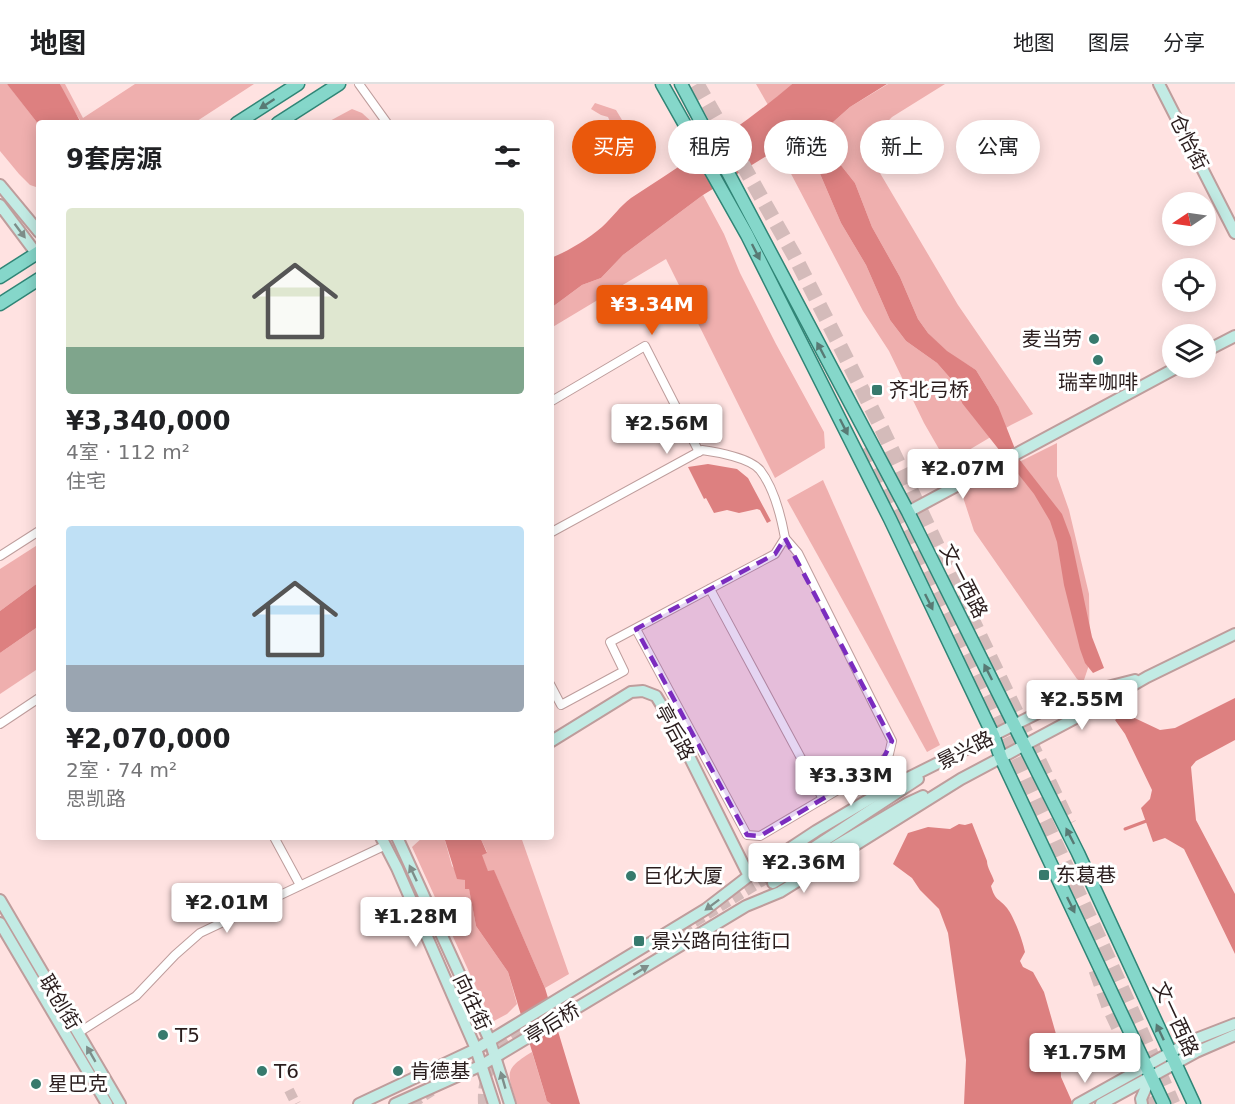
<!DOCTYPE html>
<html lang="zh">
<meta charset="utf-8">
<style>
:root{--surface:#fff;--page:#f2f2f2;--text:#202124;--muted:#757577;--line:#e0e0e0;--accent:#ea580c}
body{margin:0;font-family:"DejaVu Sans","Noto Sans SC",sans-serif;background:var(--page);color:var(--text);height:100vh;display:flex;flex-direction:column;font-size:22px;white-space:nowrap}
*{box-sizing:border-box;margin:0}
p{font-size:20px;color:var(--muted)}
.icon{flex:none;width:33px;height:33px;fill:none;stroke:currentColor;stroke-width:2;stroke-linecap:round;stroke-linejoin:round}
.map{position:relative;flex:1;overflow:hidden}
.side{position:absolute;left:36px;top:36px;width:518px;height:720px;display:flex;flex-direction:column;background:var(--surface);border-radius:6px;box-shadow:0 3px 15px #0003}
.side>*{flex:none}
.guide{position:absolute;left:572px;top:36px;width:570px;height:54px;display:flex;gap:12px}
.needle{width:39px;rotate:257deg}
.buttons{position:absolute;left:1162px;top:108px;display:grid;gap:12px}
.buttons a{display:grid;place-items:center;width:54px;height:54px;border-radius:50%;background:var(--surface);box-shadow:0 3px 15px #0003;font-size:30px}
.price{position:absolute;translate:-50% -51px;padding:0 14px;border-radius:6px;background:#fff;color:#222;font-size:20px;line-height:39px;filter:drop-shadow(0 2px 3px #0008)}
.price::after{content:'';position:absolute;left:50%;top:36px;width:18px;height:14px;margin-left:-9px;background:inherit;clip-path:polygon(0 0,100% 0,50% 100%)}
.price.active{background:var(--accent);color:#fff}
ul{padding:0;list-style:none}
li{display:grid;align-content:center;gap:12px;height:318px;padding:0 30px}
li span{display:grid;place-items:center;height:186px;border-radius:6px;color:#555}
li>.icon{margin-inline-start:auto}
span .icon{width:108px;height:108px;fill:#fffc;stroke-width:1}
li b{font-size:26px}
h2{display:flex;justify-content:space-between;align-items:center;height:72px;padding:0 30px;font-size:26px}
.pill{padding:0 21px;border-radius:27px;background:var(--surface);box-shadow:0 3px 15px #0003;font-size:21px;line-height:54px}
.pill.active{background:var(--accent);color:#fff}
header{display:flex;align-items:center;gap:36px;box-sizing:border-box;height:84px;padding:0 30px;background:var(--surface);border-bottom:2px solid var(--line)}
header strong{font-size:28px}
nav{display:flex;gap:33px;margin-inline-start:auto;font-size:21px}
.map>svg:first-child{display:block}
.green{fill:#efafae}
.water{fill:#dd8080}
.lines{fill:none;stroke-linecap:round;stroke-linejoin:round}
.stream{stroke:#dd8080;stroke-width:3}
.secondary-tunnel{stroke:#d4bbba;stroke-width:10;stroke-dasharray:10 5;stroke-linecap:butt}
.highway-tunnel{stroke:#d4bbba;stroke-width:15;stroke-dasharray:15 8;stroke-linecap:butt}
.street-casing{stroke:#be9d9c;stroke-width:10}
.secondary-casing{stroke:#be9d9c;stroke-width:14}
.primary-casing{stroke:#308576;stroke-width:15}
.street{stroke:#fff;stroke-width:8}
.secondary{stroke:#c2ebe4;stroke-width:10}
.primary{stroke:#85d7ca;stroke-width:12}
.oneway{fill:#587a74}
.oneway2{fill:#7e8e8a}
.marked{fill:#7b2cbf;fill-opacity:0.2;stroke:#7b2cbf;stroke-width:4.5;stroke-dasharray:12 8;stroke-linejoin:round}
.poi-dot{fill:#377a6d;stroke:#fff;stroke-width:2}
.labels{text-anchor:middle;stroke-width:6;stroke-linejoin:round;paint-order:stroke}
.street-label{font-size:20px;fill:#2a1d1d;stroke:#fff}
.poi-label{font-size:20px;fill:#2a1d1d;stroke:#fff;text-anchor:start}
</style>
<header>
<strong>地图</strong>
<nav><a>地图</a><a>图层</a><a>分享</a></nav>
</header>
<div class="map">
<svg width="1235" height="1020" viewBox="0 0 1235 1020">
<rect width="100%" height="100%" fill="#ffe2e1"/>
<!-- green -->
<g class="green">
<polygon points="0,0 7,0 9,2 39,41 39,104 30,101 19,90 0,67"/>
<polygon points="60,0 65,0 83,34 135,0 254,0 194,39 82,39 68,18"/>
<polygon points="756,0 792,0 768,21"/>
<polygon points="888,0 945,0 892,33 864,62 958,221 1033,330 1011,341 947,379 924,339 889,267 863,227 778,65 790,60 803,62 815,78 841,139 866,181 890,236 906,257 937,279 951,295 962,319 998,322 976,286 947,268 928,249 918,235 900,193 872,143 855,99 836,75 829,56 832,39 850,23"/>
<path d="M595 19 616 26 648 79C641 86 635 89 625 87L623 62 626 58 624 53 620 56 621 67 614 72 607 70C607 66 606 62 607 59 611 44 616 50 608 33L601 31 591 25Z"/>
<polygon points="352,25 362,29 373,39 326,39"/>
<polygon points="703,111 724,150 740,189 776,260 824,348 825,364 775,394 666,175 551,244 551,224 582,201 601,194 623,171"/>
<polygon points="1057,359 1057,392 1069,426 1089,510 1090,578 1083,599 1077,595 974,447 961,407"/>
<polygon points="823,396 940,661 927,668 787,416"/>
<polygon points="39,460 39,498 0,527 0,485"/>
<polygon points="39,542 39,584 0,610 0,569"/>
<polygon points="423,753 444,753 452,782 465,796 469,804 476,842 508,888 517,920 507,930 492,938 412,763"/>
<polygon points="480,753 521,753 569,890 545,904 494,787 488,788 481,770 487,768"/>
<path d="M532 968 546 1014 551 1020H517C508 990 502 986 532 968Z"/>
</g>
<!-- water -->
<g class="water">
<polygon points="7,0 60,0 81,39 39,39 39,41"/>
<path d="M792 0H887L850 23 832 39 830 56 836 75 855 99 872 143 900 193 918 235 928 249 947 267 976 286 998 322 1019 375 1062 430 1071 454 1092 553 1104 584 1093 589 1085 579 1080 565 1064 501 1057 458 1050 437 1034 410 962 319 951 295 937 279 906 257 890 236 866 181 841 139 815 78 803 62 790 60 778 65 703 111 623 171 601 194 582 201 551 224V174C568 167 587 156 602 143 612 134 620 122 631 114 686 78 742 43 792 0Z"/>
<polygon points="708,380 737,385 748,394 771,437 767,439 760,426 757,425 739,429 727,426 714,429 706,414 704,415 688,383"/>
<polygon points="39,498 39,542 0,569 0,527"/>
<polygon points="1235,614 1235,656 1196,677 1191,683 1196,736 1235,810 1235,870 1184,765 1165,754 1153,758 1141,724 1150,715 1152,706 1125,650 1115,636 1124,629 1160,646 1175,644"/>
<path d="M972 739 987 777C987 784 992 790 994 797L991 802C995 817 999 814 1007 824 1014 833 1023 857 1025 868L1020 877 1023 883 1033 888 1044 908 1060 964 1061 993 1073 1020H964L966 976 948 849 939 825 920 806 912 794 893 780 908 749 928 743 950 745 959 740 965 741Z"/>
<polygon points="444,753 480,753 487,769 482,771 488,787 494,786 545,904 580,1020 551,1020 547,1017 508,888 476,842 469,805 465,805 465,796 457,795"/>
</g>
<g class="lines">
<!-- stream -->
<polyline class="stream" points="1125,745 1149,736"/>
<!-- secondary-tunnel -->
<g class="secondary-tunnel">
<polyline points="669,854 769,793"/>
<polyline points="462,987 573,911"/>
<polyline points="289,1006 296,1020"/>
<polyline points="412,1020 432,1007"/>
<path d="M483 1020C482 998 486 989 501 972"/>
</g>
<!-- highway-tunnel -->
<g class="highway-tunnel">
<polyline points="697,0 795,173 882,345 1069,740"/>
<path d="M867 363C972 580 1076 798 1173 1020"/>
<polyline points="1096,886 1109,923 1155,1020"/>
</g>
<!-- street casing -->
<g class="street-casing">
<g id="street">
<polyline points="359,0 387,39"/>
<polyline points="550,318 645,262 699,368"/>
<path d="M550 449 702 366C717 368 750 374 760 386 774 404 781 432 785 454L775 470 610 558 624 587 561 621 550 600"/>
<polyline points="0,472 39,447"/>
<polyline points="710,505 823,715"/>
<polyline points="636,545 747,751 760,752 880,681 889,670 892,657 798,469 785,454"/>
<polyline points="0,640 39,614"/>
<polyline points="274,753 300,801"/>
<polyline points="78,949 136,912 175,871 200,849 384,762"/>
</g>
</g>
<!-- secondary casing -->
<g class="secondary-casing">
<g id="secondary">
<polyline points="1159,0 1235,149"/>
<polyline points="0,101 39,148"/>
<polyline points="0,121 39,173"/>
<polyline points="1206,267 1235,252"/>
<polyline points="908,428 1176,284"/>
<polyline points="550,658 631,608 643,607 656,612 673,640 749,792"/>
<polyline points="381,753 397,784 476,965 494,1020"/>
<polyline points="397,753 490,957 510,1020"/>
<polyline points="769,793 918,695"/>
<polyline points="773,799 908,719 923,712"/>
<polyline points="0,816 120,1020"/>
<polyline points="0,839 107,1020"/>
<polyline points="359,1020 476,965 706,825 754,788 816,747 890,703 1072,612 1135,596"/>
<polyline points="395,1020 482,981 746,822 780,808 961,695 1081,631 1147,593 1235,550"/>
<polyline points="1078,1020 1191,957 1235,940"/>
<polyline points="1101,1020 1196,968 1235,951"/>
<polyline points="1142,1020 1141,1015 1151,992"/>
</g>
</g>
<!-- primary casing -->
<g class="primary-casing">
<g id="primary">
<polyline points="662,0 747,151 890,435 993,651 1001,674 1164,1020"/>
<polyline points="681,0 908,428 1078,769 1194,1020"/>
<polyline points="237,39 298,0"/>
<polyline points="278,39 339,0"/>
<polyline points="0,193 39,168"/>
<polyline points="0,220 39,195"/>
</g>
</g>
<!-- street -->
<use href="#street" class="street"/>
<!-- secondary -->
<use href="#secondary" class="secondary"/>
<!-- primary -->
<use href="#primary" class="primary"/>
</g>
<!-- one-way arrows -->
<defs><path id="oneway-solid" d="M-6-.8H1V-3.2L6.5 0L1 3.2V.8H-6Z" transform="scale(1.5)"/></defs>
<g class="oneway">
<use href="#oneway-solid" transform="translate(267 20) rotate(147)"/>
<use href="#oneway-solid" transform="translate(756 168) rotate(63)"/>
<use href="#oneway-solid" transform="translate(821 266) rotate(-118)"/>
<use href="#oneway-solid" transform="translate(844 343) rotate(63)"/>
<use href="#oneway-solid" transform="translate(929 518) rotate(64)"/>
<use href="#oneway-solid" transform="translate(988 588) rotate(-117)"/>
<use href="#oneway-solid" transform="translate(1070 752) rotate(-117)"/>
<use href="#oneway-solid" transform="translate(1071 821) rotate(64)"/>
<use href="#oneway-solid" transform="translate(1160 948) rotate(-115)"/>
</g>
<g class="oneway2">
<use href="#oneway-solid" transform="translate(20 147) rotate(53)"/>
<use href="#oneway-solid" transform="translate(413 789) rotate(-115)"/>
<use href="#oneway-solid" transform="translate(712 821) rotate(143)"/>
<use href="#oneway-solid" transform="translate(641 886) rotate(-31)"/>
<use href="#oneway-solid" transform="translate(91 970) rotate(-120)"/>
<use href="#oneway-solid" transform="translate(503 996) rotate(-106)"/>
</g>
<!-- marked area -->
<path class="marked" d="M785 454 892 657 880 681 760 752 747 751 636 545 775 470Z"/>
<!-- markers -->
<g class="poi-dot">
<circle cx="1094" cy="255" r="6"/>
<circle cx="1098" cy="276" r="6"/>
<rect x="871" y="300" width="12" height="12" rx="3"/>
<rect x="1038" y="785" width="12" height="12" rx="3"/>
<circle cx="631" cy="792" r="6"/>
<rect x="633" y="851" width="12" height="12" rx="3"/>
<circle cx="163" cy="951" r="6"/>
<circle cx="262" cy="987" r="6"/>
<circle cx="398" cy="987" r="6"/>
<circle cx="36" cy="1000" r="6"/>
</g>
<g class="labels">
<!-- street labels -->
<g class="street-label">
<text transform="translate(1189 58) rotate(63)" y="7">仓怡街</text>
<text transform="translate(964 497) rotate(63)" y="7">文一西路</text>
<text transform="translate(675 648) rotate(62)" y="7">亭后路</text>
<text transform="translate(965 666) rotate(-27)" y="7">景兴路</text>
<text transform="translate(60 918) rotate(59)" y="7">联创街</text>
<text transform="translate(472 918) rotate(65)" y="7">向往街</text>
<text transform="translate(1176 935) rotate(65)" y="7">文一西路</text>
<text transform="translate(552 939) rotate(-31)" y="7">亭后桥</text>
</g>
<!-- poi labels -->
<g class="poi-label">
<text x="1082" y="262" text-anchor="end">麦当劳</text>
<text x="1098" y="305" text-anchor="middle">瑞幸咖啡</text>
<text x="889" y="313">齐北弓桥</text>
<text x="1056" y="798">东葛巷</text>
<text x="643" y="799">巨化大厦</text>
<text x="651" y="864">景兴路向往街口</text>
<text x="175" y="958">T5</text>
<text x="274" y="994">T6</text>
<text x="410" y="994">肯德基</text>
<text x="48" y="1007">星巴克</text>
</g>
</g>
</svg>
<div class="buttons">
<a><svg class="needle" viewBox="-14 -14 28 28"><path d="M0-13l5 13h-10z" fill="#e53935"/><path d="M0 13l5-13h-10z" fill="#757577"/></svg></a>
<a><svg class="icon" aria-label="locate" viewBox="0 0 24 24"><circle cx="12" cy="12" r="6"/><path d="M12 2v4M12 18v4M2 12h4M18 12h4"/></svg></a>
<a><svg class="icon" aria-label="layers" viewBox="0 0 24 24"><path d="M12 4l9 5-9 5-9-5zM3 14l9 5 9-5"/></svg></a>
</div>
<b class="price active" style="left:652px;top:252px">¥3.34M</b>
<b class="price" style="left:667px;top:371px">¥2.56M</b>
<b class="price" style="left:963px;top:416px">¥2.07M</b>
<b class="price" style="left:1082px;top:647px">¥2.55M</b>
<b class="price" style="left:851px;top:723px">¥3.33M</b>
<b class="price" style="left:804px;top:810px">¥2.36M</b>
<b class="price" style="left:227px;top:850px">¥2.01M</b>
<b class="price" style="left:416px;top:864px">¥1.28M</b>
<b class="price" style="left:1085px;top:1000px">¥1.75M</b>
<div class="guide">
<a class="pill active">买房</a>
<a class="pill">租房</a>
<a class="pill">筛选</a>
<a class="pill">新上</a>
<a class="pill">公寓</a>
</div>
<section class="side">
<h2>9套房源<svg class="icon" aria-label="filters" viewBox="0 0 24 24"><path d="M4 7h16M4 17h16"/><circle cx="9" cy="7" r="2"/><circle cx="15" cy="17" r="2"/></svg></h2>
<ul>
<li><span style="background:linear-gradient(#dfe7d0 75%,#7fa58c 0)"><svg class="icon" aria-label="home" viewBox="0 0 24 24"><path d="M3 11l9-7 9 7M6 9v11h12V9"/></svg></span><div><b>¥3,340,000</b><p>4室 · 112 m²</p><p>住宅</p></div></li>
<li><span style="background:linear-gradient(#bfe0f5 75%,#9aa5b1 0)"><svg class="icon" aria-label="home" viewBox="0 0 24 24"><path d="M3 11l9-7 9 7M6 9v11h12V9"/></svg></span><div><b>¥2,070,000</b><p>2室 · 74 m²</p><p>思凯路</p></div></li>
</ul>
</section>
</div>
